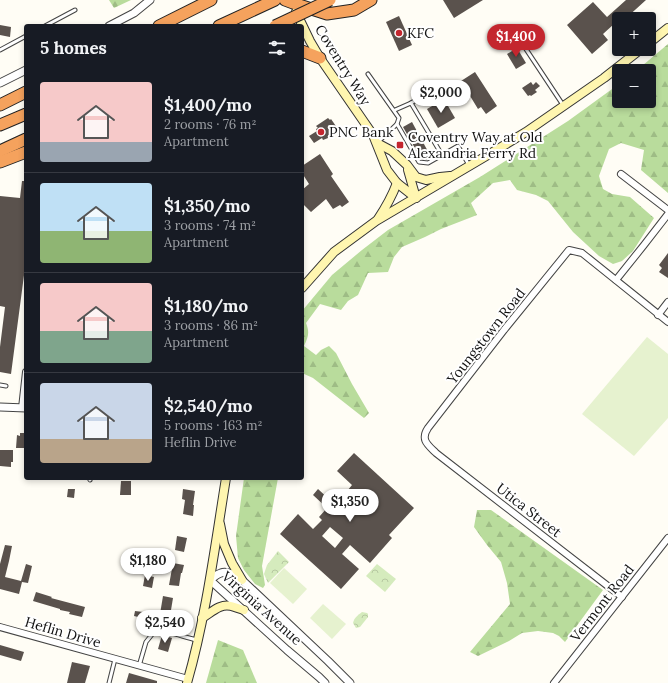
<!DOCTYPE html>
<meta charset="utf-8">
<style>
:root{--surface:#171b24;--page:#20242c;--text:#f1f3f6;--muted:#9ea1a6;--line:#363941;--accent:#c4262e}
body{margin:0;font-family:Lora,serif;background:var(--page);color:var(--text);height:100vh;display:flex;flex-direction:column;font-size:15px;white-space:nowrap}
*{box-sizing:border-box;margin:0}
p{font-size:13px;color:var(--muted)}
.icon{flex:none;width:22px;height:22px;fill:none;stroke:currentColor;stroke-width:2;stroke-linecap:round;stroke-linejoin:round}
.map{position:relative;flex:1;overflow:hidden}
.panel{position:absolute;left:24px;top:24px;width:280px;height:456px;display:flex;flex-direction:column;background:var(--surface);border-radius:4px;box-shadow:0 2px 6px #0003}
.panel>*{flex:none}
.controls{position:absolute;left:612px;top:12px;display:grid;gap:8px}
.controls a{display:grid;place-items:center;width:44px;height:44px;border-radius:4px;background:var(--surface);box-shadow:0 2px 6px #0003;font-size:20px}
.price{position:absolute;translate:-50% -34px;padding:0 9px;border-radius:14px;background:#fff;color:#222;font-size:13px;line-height:26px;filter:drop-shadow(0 1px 2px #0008)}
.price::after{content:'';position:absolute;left:50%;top:24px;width:12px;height:9px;margin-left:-6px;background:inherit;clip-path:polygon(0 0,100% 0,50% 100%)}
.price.active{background:var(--accent);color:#fff}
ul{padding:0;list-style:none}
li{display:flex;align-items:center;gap:12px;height:100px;padding:0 16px}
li+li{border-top:1px solid var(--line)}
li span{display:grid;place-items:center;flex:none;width:112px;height:80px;border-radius:4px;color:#555}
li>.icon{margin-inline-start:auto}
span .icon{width:48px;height:48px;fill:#fffc;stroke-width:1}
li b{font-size:17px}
h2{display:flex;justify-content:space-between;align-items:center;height:48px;padding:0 16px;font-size:17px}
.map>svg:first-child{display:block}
.forest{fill:url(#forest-firs)}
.park{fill:url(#park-crowns)}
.pitch{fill:#e6f2cf}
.building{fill:#5a524d;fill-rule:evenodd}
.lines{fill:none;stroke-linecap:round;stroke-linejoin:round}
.service-casing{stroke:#444;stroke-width:5}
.minor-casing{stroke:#444;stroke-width:8}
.tertiary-casing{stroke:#444;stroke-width:9}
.secondary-casing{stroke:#333;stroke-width:10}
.motorway-casing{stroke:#222;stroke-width:13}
.service{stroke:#fff;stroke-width:3}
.minor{stroke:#fff;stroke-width:6}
.tertiary{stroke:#fff;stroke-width:7}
.secondary{stroke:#fff6b0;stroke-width:8}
.motorway{stroke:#f5a25d;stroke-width:11}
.motorway-bridge-casing{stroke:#222;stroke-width:13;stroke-linecap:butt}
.motorway-bridge{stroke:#f5a25d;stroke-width:11}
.poi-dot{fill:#c4262e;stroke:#fff;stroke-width:1.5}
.labels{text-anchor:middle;stroke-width:4;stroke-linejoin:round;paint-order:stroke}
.poi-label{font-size:14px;fill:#111;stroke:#fff;text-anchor:start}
.street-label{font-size:14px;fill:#111;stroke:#fff}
</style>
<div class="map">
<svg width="668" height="683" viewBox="0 0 668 683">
<defs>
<pattern id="forest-firs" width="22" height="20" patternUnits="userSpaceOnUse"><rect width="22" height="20" fill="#b9dc9c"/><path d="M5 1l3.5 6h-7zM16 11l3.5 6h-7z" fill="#9ebc85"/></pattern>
<pattern id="park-crowns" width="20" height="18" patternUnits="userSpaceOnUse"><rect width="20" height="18" fill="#d5ebbd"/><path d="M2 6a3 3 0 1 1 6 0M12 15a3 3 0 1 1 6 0" fill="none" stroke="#b6c8a1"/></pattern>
</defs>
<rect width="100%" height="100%" fill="#fffdf5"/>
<!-- forest -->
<g class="forest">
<polygon points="109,0 131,0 114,8"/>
<path d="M668 44V193L641 170 644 150 621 143 609 149 599 176 603 189 612 194 630 197 654 218 633 251 622 261 613 264 599 256 573 232 548 201 536 195 517 190 510 180 493 183 471 203 477 215 441 229 425 237 402 247 394 257 388 272 368 273 358 295 348 301 341 310 320 304 306 323C310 333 308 337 304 346L316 355 321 350 329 346 336 353 352 384 369 413 364 418 313 378 302 373V311L332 275 362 250 388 230 480 177 568 121 619 84V101H649V71H636Z"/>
<polygon points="244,478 278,478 262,566 265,585 263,588 255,584 244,570 238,558 236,536"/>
<polygon points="477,510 491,510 603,590 565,642 559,636 553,633 538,631 522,633 509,641 478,656 470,652 510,604 507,583 501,562 487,545 474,527"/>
<polygon points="218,640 243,650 257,683 206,683"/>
</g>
<!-- park -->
<g class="park">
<polygon points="278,551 289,562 268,583 264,574 267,565"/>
<polygon points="377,564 396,579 385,592 366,576"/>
<path d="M362 612 367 613 368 614V617L360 627 356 628 353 623C354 618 358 615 362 612Z"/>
</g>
<!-- pitch -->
<g class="pitch">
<polygon points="647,337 668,354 668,418 634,456 582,414"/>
<polygon points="284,568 307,589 293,604 270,583"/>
<polygon points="323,604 346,624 332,639 310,618"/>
</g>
<!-- building -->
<g class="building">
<polygon points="443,0 483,0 454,18"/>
<polygon points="626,0 646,0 625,19 619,19 619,29 614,24 603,34 608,40 592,54 567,25 593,2 607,17"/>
<polygon points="399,16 412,45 399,51 386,22"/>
<polygon points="0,25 11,27 10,37 0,35"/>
<polygon points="517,48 526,63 516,69 507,54"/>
<polygon points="475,72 497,106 486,114 481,107 478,109 461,81"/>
<polygon points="531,82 533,85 536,82 540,86 535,90 537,92 531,96 530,95 528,96 522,88"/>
<polygon points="444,99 455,118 438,128 427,109"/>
<polygon points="328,118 330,120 331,119 338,129 334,132 335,133 328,138 323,140 322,138 314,143 309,136 317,131 316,129 318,128 316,126"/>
<polygon points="412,122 431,157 426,160 421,159 403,127"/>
<polygon points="320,154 333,174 331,176 349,202 342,207 340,205 333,209 326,199 311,212 302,203 302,190 309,184 302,173 302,166"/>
<polygon points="22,181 26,181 26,260 11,374 0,372 0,347 5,307 0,306 0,196 20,198"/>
<polygon points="668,253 668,278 659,272 662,268 659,265"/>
<polygon points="20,433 26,433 26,448 16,448 17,435 20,436"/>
<polygon points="0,450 13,450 13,462 11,462 11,467 0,466"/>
<path d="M354 453 414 508 389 535 392 538 370 563 350 545 342 554 359 569 341 589 280 534 298 514 313 529 322 520 319 517 327 508 313 495 318 489 332 502 340 493 343 496 352 485 337 471ZM361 493 374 505 365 514 352 503ZM330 527 343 538 335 548 322 536Z"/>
<polygon points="121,481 131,481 131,495 120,495"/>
<polygon points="68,489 75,489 74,498 67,497"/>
<polygon points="183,489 195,491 193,505 194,505 193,516 183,514 185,500 182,499"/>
<polygon points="177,536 187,538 184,552 175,550"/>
<polygon points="5,545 12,546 9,561 5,577 21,581 26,564 32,566 28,583 22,582 19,594 0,589 0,564"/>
<polygon points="173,563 184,565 182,573 181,573 179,586 169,585"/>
<polygon points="145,575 154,577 152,588 143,586"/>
<polygon points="36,592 52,597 51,598 85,607 82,617 69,614 70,612 60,610 60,609 33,601"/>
<polygon points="163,596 173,598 170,616 160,614"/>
<polygon points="135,611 143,612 142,618 134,616"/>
<polygon points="162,635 172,638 168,652 158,649"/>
<polygon points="0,645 24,652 21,661 0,655"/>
<polygon points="72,662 90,666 85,683 67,683"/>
<polygon points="129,673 157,681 157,683 126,683"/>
</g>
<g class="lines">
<!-- service casing -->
<g class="service-casing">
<g id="service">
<polyline points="45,26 75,10"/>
<polyline points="514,31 563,105"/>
<polyline points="0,50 26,36"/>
<polyline points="368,74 399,118 397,124 419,162 428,163 458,146 469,165"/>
<polyline points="411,103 426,94"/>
<polyline points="395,110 411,103 442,155"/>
<polyline points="378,142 397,124"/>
<polyline points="0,385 6,386"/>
<polyline points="89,478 90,480"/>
<path d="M139 666 146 642 154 632C169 630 182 637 197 640"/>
<polyline points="109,683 115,659"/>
</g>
</g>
<!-- minor casing -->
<g class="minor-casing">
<g id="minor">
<polyline points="621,174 668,210"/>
<polyline points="616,280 644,245 668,214"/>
<polyline points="658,315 668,302"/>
<polyline points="22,408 26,372"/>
<path d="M622 597 436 453C428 445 420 440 428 428L504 330 569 250 582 253 587 257 668 322"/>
<polyline points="0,627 188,679"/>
<polyline points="554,683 668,538"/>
</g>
</g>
<!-- tertiary casing -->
<g class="tertiary-casing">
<g id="tertiary">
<polyline points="109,26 134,13 150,0"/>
<polyline points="0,83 26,70"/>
<polyline points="0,407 26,408"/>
<path d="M325 683 319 677 287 650 210 580C213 578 217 574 221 573 228 570 237 577 242 580L328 661 350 683"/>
</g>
</g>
<!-- secondary casing -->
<g class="secondary-casing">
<g id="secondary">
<polyline points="296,12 310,41 320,58 373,135 387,170 397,183 416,198"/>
<polyline points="649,43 668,28"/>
<polyline points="377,143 392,151 407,165 416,177 426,180 440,177 450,176"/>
<polyline points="408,170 416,198"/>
<path d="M378 219C386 207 392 196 397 183"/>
<polyline points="302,288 334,252 376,221 498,149 526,132 604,78 641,49"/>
<polyline points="220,524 224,544 232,563 242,580"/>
<path d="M202 618C211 613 220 603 231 606 235 607 240 609 244 610"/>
<path d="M187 683C206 617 215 546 226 478"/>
</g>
</g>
<!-- motorway casing -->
<g class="motorway-casing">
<g id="motorway">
<polyline points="285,0 293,3 327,14 354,10 371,0"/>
<polyline points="159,26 211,0"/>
<polyline points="219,26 275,0"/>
<polyline points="302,51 320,58"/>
<polyline points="0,105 26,92"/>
<polyline points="0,125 26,114"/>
<polyline points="0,151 26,139"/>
<polyline points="0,162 26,152"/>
</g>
</g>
<!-- service -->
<use href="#service" class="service"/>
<!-- minor -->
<use href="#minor" class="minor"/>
<!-- tertiary -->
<use href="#tertiary" class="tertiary"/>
<!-- secondary -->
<use href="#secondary" class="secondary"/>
<!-- motorway -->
<use href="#motorway" class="motorway"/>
<!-- motorway-bridge casing -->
<g class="motorway-bridge-casing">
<polyline id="motorway-bridge" points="275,26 330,0"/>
</g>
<!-- motorway-bridge -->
<use href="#motorway-bridge" class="motorway-bridge"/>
</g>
<!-- markers -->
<g class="poi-dot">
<circle cx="399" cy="33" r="4"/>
<circle cx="321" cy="132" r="4"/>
<rect x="396" y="141" width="8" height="8" rx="2"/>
</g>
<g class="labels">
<!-- poi labels -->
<g class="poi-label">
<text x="407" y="38">KFC</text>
<text x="329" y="137">PNC Bank</text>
<text x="408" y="142">Coventry Way at Old<tspan x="408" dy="16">Alexandria Ferry Rd</tspan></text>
</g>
<!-- street labels -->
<g class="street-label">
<text transform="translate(343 65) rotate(58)" y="5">Coventry Way</text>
<text transform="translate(486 336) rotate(-52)" y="5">Youngstown Road</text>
<text transform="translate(529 510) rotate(38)" y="5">Utica Street</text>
<text transform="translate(602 603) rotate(-52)" y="5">Vermont Road</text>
<text transform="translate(262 608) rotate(42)" y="5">Virginia Avenue</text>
<text transform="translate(63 632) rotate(16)" y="5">Heflin Drive</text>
</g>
</g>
</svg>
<div class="controls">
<a>+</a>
<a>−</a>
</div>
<b class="price active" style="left:516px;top:58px">$1,400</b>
<b class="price" style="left:441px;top:114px">$2,000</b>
<b class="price" style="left:350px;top:523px">$1,350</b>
<b class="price" style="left:148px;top:582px">$1,180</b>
<b class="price" style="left:165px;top:644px">$2,540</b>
<section class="panel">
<h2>5 homes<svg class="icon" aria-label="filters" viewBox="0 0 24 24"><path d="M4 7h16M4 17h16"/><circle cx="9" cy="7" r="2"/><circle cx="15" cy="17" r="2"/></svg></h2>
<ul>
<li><span style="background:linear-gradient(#f6c9c9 75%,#9aa5b1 0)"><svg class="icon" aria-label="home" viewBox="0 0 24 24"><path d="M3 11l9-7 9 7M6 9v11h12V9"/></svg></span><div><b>$1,400/mo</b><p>2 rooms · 76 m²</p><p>Apartment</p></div></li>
<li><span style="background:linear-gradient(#bfe0f5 60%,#8fb573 0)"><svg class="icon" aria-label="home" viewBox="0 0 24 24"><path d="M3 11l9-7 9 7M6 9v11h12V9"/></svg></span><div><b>$1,350/mo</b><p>3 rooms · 74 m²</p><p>Apartment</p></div></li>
<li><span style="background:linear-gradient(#f6c9c9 60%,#7fa58c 0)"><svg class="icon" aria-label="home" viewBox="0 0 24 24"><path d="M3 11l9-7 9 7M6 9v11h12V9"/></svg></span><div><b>$1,180/mo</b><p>3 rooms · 86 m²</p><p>Apartment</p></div></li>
<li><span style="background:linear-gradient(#c9d6e8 70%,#b9a48a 0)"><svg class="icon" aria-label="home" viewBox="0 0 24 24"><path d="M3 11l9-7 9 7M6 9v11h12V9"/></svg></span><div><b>$2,540/mo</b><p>5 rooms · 163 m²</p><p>Heflin Drive</p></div></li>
</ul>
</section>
</div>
